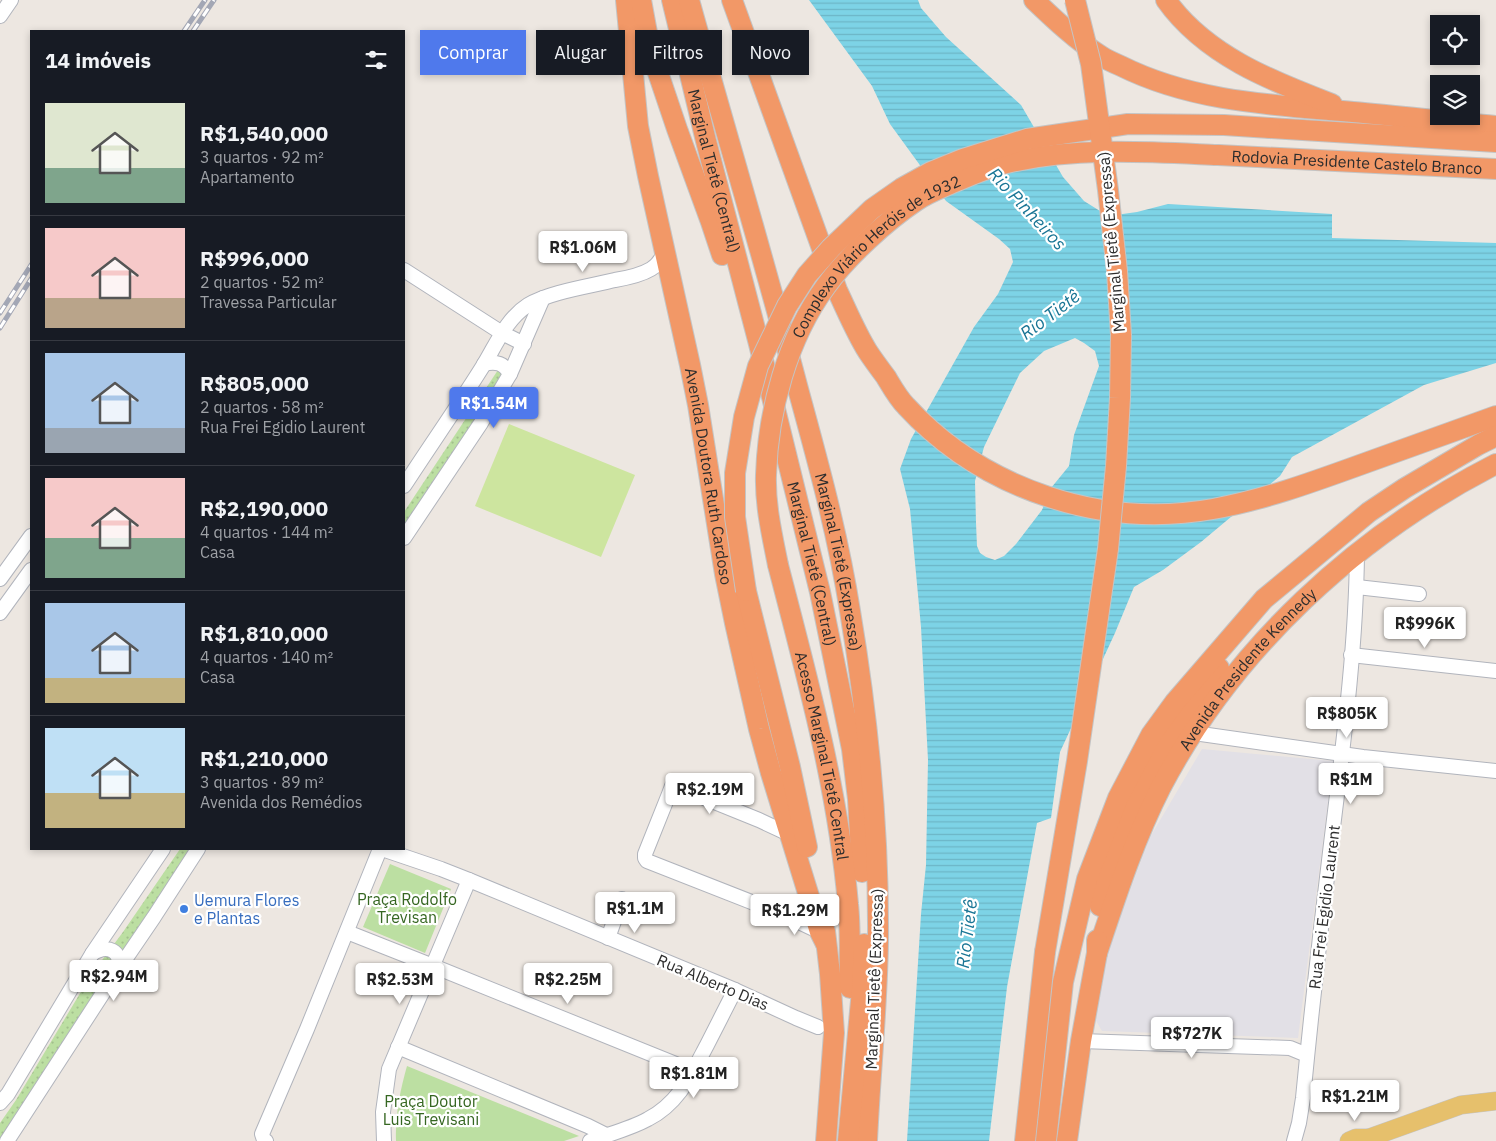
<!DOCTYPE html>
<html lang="pt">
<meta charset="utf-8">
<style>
:root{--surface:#171b24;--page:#242831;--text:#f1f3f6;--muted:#9ea1a6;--line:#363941;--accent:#4f79ec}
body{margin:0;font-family:"IBM Plex Sans",sans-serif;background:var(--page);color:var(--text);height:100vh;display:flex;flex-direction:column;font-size:19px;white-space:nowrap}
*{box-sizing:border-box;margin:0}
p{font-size:16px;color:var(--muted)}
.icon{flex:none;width:28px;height:28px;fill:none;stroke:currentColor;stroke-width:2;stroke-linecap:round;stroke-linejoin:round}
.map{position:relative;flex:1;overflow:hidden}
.drawer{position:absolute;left:30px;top:30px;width:375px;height:820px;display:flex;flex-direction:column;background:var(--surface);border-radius:0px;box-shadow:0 2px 8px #0003}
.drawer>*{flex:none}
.hud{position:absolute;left:420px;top:30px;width:475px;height:45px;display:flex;gap:10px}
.fabs{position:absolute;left:1430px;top:15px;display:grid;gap:10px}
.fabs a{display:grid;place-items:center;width:50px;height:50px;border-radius:0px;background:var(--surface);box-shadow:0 2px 8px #0003;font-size:25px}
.price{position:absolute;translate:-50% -42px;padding:0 11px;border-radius:5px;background:#fff;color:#222;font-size:16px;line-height:32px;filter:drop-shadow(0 1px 2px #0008)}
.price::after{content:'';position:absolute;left:50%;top:30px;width:15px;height:11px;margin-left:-8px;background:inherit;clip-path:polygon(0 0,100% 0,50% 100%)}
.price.selected{background:var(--accent);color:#fff}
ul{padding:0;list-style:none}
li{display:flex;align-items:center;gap:15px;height:125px;padding:0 15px}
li+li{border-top:1px solid var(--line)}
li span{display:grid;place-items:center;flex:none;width:140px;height:100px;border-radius:0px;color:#555}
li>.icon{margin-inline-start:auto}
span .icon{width:60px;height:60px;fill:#fffc;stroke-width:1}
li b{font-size:21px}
h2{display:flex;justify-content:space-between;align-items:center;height:60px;padding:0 15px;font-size:21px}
.pill{padding:0 18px;border-radius:0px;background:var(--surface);box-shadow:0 2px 8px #0003;font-size:18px;line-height:45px}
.pill.selected{background:var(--accent);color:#fff}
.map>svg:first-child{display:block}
.industrial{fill:#e2e0e6}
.park{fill:#bcdfa2}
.garden{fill:url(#garden-dots)}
.pitch{fill:#cde59f}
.water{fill:url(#water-rules);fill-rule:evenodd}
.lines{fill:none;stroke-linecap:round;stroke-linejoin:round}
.minor-casing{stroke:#b1b4bc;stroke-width:16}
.major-casing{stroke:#c4c4c4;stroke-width:19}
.highway-casing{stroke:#c4c4c4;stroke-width:22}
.minor{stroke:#fff;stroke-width:14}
.major{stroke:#e6c06c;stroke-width:18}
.highway{stroke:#f29867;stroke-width:20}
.rail-casing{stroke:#a3a7b5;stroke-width:5}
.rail{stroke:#fff;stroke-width:3;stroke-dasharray:9;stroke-linecap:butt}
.highway-bridge-casing{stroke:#c4c4c4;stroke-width:22;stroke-linecap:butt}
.highway-bridge{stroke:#f29867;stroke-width:20}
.shop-dot{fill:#3f7fe0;stroke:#fff;stroke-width:2}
.labels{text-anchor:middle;stroke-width:4.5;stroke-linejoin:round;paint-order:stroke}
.street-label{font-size:16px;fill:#2d2d2d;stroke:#fff}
.park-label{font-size:16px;fill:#356621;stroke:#fff}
.shop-label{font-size:16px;fill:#366cbe;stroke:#fff;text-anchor:start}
.water-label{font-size:18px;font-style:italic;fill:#197595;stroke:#fff}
</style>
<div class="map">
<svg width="1496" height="1141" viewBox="0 0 1496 1141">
<defs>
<pattern id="garden-dots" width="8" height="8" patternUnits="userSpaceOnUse" patternTransform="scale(1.25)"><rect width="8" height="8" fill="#bcdfa2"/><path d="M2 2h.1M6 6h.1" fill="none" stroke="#a2c08c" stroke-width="1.8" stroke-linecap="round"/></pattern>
<pattern id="water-rules" width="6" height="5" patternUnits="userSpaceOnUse" patternTransform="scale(1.25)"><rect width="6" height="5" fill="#7dd3e6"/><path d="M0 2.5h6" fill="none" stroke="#6cb5c6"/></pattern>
</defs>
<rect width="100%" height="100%" fill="#ede7e1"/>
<!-- industrial -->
<polygon class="industrial" points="1202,749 1333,761 1298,1038 1102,1031 1095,1019 1109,947 1149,839"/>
<!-- park -->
<g class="park">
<polygon points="390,864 451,889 425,953 363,927"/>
<path d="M407 1066 579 1136 564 1141H396C395 1115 400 1091 407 1066Z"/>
</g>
<!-- garden -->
<g class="garden">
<polygon points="498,370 507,376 404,530 404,512"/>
<polygon points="180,849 193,849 2,1141 0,1141 0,1123 16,1100 91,975 123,932"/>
</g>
<!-- pitch -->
<polygon class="pitch" points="509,424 635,475 601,557 475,506"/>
<!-- water -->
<path class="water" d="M809 0H918L921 8 946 37 1021 105 1063 177 1084 201 1108 216 1137 212 1168 204 1332 214V238L1496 243V363L1424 385 1292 457 1280 476 1201 542 1163 570 1134 587 1115 633 1060 752 1051 818 1037 823 1007 987 989 1141H907L921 914 926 865 928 760 921 627 910 509 900 469 911 439 974 327 998 294 1013 262 1010 249 999 239 946 201 890 124 872 86ZM1075 338 1084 343 1095 351 1099 366 1074 435 1069 466 1051 488 1042 510 1016 544 1004 556 995 560 986 557 980 553 977 546 976 523 975 481 984 447 1020 373 1044 351Z"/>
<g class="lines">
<!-- minor casing -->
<g class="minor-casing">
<g id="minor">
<polyline points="0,16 11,0"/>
<polyline points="404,270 502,333 524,344"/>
<path d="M484 364C496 361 504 363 510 374"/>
<path d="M404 486C430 446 458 406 483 366 496 345 506 319 528 305 549 292 591 286 615 280 627 278 641 275 651 269 658 265 662 258 665 251"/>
<polyline points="404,538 481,423 510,374 543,298"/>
<polyline points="0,579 31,536"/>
<polyline points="1357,587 1419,594"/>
<polyline points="0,613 31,570"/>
<polyline points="1351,655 1496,671"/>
<polyline points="1194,733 1363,757 1496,771"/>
<polyline points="791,835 759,820 675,786 672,786 669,794 645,854 645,858 647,861 782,914 820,932"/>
<polyline points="382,849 441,869 469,880 735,990 796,1018 818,1027"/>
<polyline points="347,932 433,966 693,1071"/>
<polyline points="608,938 622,899"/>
<path d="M92 954C107 944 123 950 118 970"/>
<polyline points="1081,1041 1290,1048 1307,1055"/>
<polyline points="398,1047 588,1126 606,1135"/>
<polyline points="0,1103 8,1094 92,954 163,849"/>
<polyline points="7,1141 118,970 154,917 198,849"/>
<polyline points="266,1141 264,1140 262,1134 307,1029 380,849"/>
<polyline points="384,1141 383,1112 389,1069 469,880"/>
<path d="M590 1141C609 1134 630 1129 648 1119 679 1103 691 1075 707 1045 716 1027 726 1008 735 990"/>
<path d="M1294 1141 1299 1123 1303 1098C1311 1016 1320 934 1330 852 1342 753 1356 653 1357 553"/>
</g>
</g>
<!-- major casing -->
<g class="major-casing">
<g id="major">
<polyline points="1349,1141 1356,1138 1369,1138"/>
<polyline points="1365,1141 1369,1138 1461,1105 1496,1101"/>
</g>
</g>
<!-- highway casing -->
<g class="highway-casing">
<g id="highway">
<path id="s1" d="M626 0 638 126 648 176 690 365 698 405 725 574 735 623 759 729 771 773 820 932 826 944"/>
<polyline points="641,0 650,49 677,129 711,222 722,255"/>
<path id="s2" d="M672 0 706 141 759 344 820 592 852 749 858 799 862 872"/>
<path id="s3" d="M689 0C725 130 764 259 798 389 818 462 838 535 850 611 868 718 879 833 878 942 877 1009 870 1075 867 1141"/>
<path d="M732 0 837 290C847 311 856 333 868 352 874 361 880 369 886 377 892 387 898 398 906 406 982 489 1102 529 1213 509 1263 500 1310 483 1357 466 1403 449 1450 433 1496 416"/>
<path d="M1034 0C1055 20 1076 40 1101 56 1107 60 1114 63 1121 66 1193 102 1274 105 1353 112 1401 116 1448 122 1496 126"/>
<path d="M1166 0C1205 55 1271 81 1332 104"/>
<polyline points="1270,128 1496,142"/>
<path id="s4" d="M1218 155 1496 169"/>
<path id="s5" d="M778 565C807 677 838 788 848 904 851 931 849 960 850 988"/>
<polyline points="746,591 790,767 807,847"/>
<path d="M1100 906C1103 893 1106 879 1110 865 1121 830 1138 797 1156 764 1175 731 1195 698 1219 668"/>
<polyline points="825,931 830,974 834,1033 826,1141"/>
<path id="s6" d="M1097 953C1116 896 1134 840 1161 787 1234 648 1357 535 1496 464"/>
<polyline points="848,1141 862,990 864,944"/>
<polyline points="1025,1141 1045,952"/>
<polyline points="1046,1141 1063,982 1087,879 1118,798 1151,735 1175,702 1264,599 1369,512 1405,488 1478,445 1496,436"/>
<polyline points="1067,1141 1081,1041 1097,953 1097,940"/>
</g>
</g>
<!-- minor -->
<use href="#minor" class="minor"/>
<!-- major -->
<use href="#major" class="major"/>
<!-- highway -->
<use href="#highway" class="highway"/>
<!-- rail casing -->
<g class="rail-casing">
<g id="rail">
<polyline points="184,31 205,0"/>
<polyline points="193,31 214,0"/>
<polyline points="0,313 31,265"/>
<polyline points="0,328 31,279"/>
</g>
</g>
<!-- rail -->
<use href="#rail" class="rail"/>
<!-- highway-bridge casing -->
<g class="highway-bridge-casing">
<g id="highway-bridge">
<path id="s7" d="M778 565C772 535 765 505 766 475 768 411 787 339 826 286 847 257 886 221 916 201 929 192 944 187 957 181 974 174 992 166 1011 162 1079 147 1149 152 1218 155"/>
<polyline points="746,591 735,517 735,473 744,417 758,366 787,306 807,275 831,248 872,209 902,188 931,172 963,159 1027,139 1128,124 1224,125 1270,128"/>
<polyline points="1045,952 1077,761 1108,549 1116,466 1120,398 1121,335 1117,271 1108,190 1091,64 1075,0"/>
</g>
</g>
<!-- highway-bridge -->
<use href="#highway-bridge" class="highway-bridge"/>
</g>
<!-- markers -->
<circle class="shop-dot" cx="184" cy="909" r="5"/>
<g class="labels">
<!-- street labels -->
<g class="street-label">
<text dy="6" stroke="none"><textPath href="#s4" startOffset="139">Rodovia Presidente Castelo Branco</textPath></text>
<text dy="6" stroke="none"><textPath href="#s2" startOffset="176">Marginal Tietê (Central)</textPath></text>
<text transform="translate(1111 242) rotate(-95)" y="6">Marginal Tietê (Expressa)</text>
<text dy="6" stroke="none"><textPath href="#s7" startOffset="349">Complexo Viário Heróis de 1932</textPath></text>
<text dy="6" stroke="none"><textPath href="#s1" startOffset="484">Avenida Doutora Ruth Cardoso</textPath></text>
<text dy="6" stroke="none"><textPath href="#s3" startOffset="582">Marginal Tietê (Expressa)</textPath></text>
<text dy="6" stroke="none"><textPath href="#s2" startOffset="581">Marginal Tietê (Central)</textPath></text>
<text dy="6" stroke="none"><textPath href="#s6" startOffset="325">Avenida Presidente Kennedy</textPath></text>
<text dy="6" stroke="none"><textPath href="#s5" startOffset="196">Acesso Marginal Tietê Central</textPath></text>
<text transform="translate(1324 907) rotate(-83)" y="6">Rua Frei Egidio Laurent</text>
<text transform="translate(874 979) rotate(-88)" y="6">Marginal Tietê (Expressa)</text>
<text transform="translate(713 982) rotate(23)" y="6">Rua Alberto Dias</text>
</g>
<!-- park labels -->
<g class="park-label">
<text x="407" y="905">Praça Rodolfo<tspan x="407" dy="18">Trevisan</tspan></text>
<text x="431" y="1107">Praça Doutor<tspan x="431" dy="18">Luis Trevisani</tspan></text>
</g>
<!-- shop labels -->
<g class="shop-label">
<text x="194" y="906">Uemura Flores<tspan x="194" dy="18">e Plantas</tspan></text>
</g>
<!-- water labels -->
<g class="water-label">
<text transform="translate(1027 209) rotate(47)" y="6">Rio Pinheiros</text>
<text transform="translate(1050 315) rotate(-37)" y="6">Rio Tietê</text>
<text transform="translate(967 934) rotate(-83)" y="6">Rio Tietê</text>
</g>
</g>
</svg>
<div class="fabs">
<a><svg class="icon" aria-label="locate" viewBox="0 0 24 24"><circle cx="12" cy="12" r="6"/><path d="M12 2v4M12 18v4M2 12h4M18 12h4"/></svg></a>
<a><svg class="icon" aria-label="layers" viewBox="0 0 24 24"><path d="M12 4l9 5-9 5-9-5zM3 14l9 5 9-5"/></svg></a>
</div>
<b class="price" style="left:583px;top:273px">R$1.06M</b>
<b class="price selected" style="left:494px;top:429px">R$1.54M</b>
<b class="price" style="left:1425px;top:649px">R$996K</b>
<b class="price" style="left:1347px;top:739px">R$805K</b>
<b class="price" style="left:1351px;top:805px">R$1M</b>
<b class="price" style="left:710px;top:815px">R$2.19M</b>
<b class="price" style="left:635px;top:934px">R$1.1M</b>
<b class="price" style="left:795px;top:936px">R$1.29M</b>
<b class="price" style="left:114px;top:1002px">R$2.94M</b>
<b class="price" style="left:400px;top:1005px">R$2.53M</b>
<b class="price" style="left:568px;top:1005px">R$2.25M</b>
<b class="price" style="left:1192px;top:1059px">R$727K</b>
<b class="price" style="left:694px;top:1099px">R$1.81M</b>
<b class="price" style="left:1355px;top:1122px">R$1.21M</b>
<div class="hud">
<a class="pill selected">Comprar</a>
<a class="pill">Alugar</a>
<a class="pill">Filtros</a>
<a class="pill">Novo</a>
</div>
<section class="drawer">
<h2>14 imóveis<svg class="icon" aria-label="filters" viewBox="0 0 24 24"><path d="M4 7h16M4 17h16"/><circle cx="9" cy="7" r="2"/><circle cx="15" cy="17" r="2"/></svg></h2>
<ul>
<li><span style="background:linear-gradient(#dfe7d0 65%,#7fa58c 0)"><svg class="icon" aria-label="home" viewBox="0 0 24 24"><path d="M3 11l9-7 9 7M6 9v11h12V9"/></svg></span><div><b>R$1,540,000</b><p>3 quartos · 92 m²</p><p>Apartamento</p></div></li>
<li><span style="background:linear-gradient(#f6c9c9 70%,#b9a48a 0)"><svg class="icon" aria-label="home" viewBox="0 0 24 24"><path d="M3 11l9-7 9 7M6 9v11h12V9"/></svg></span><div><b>R$996,000</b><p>2 quartos · 52 m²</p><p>Travessa Particular</p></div></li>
<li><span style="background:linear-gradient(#a9c7e8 75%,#9aa5b1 0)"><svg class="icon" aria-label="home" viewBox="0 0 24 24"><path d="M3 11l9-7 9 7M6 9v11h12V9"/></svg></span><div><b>R$805,000</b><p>2 quartos · 58 m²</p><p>Rua Frei Egidio Laurent</p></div></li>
<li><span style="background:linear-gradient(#f6c9c9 60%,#7fa58c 0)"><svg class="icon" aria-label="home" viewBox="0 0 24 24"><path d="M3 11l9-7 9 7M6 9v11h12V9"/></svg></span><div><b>R$2,190,000</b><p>4 quartos · 144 m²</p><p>Casa</p></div></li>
<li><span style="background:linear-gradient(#a9c7e8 75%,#c2b280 0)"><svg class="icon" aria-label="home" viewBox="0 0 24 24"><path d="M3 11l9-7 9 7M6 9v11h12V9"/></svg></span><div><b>R$1,810,000</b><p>4 quartos · 140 m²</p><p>Casa</p></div></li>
<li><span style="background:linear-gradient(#bfe0f5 65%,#c2b280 0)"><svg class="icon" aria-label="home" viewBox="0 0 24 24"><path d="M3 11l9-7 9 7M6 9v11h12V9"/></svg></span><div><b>R$1,210,000</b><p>3 quartos · 89 m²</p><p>Avenida dos Remédios</p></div></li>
</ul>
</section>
</div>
